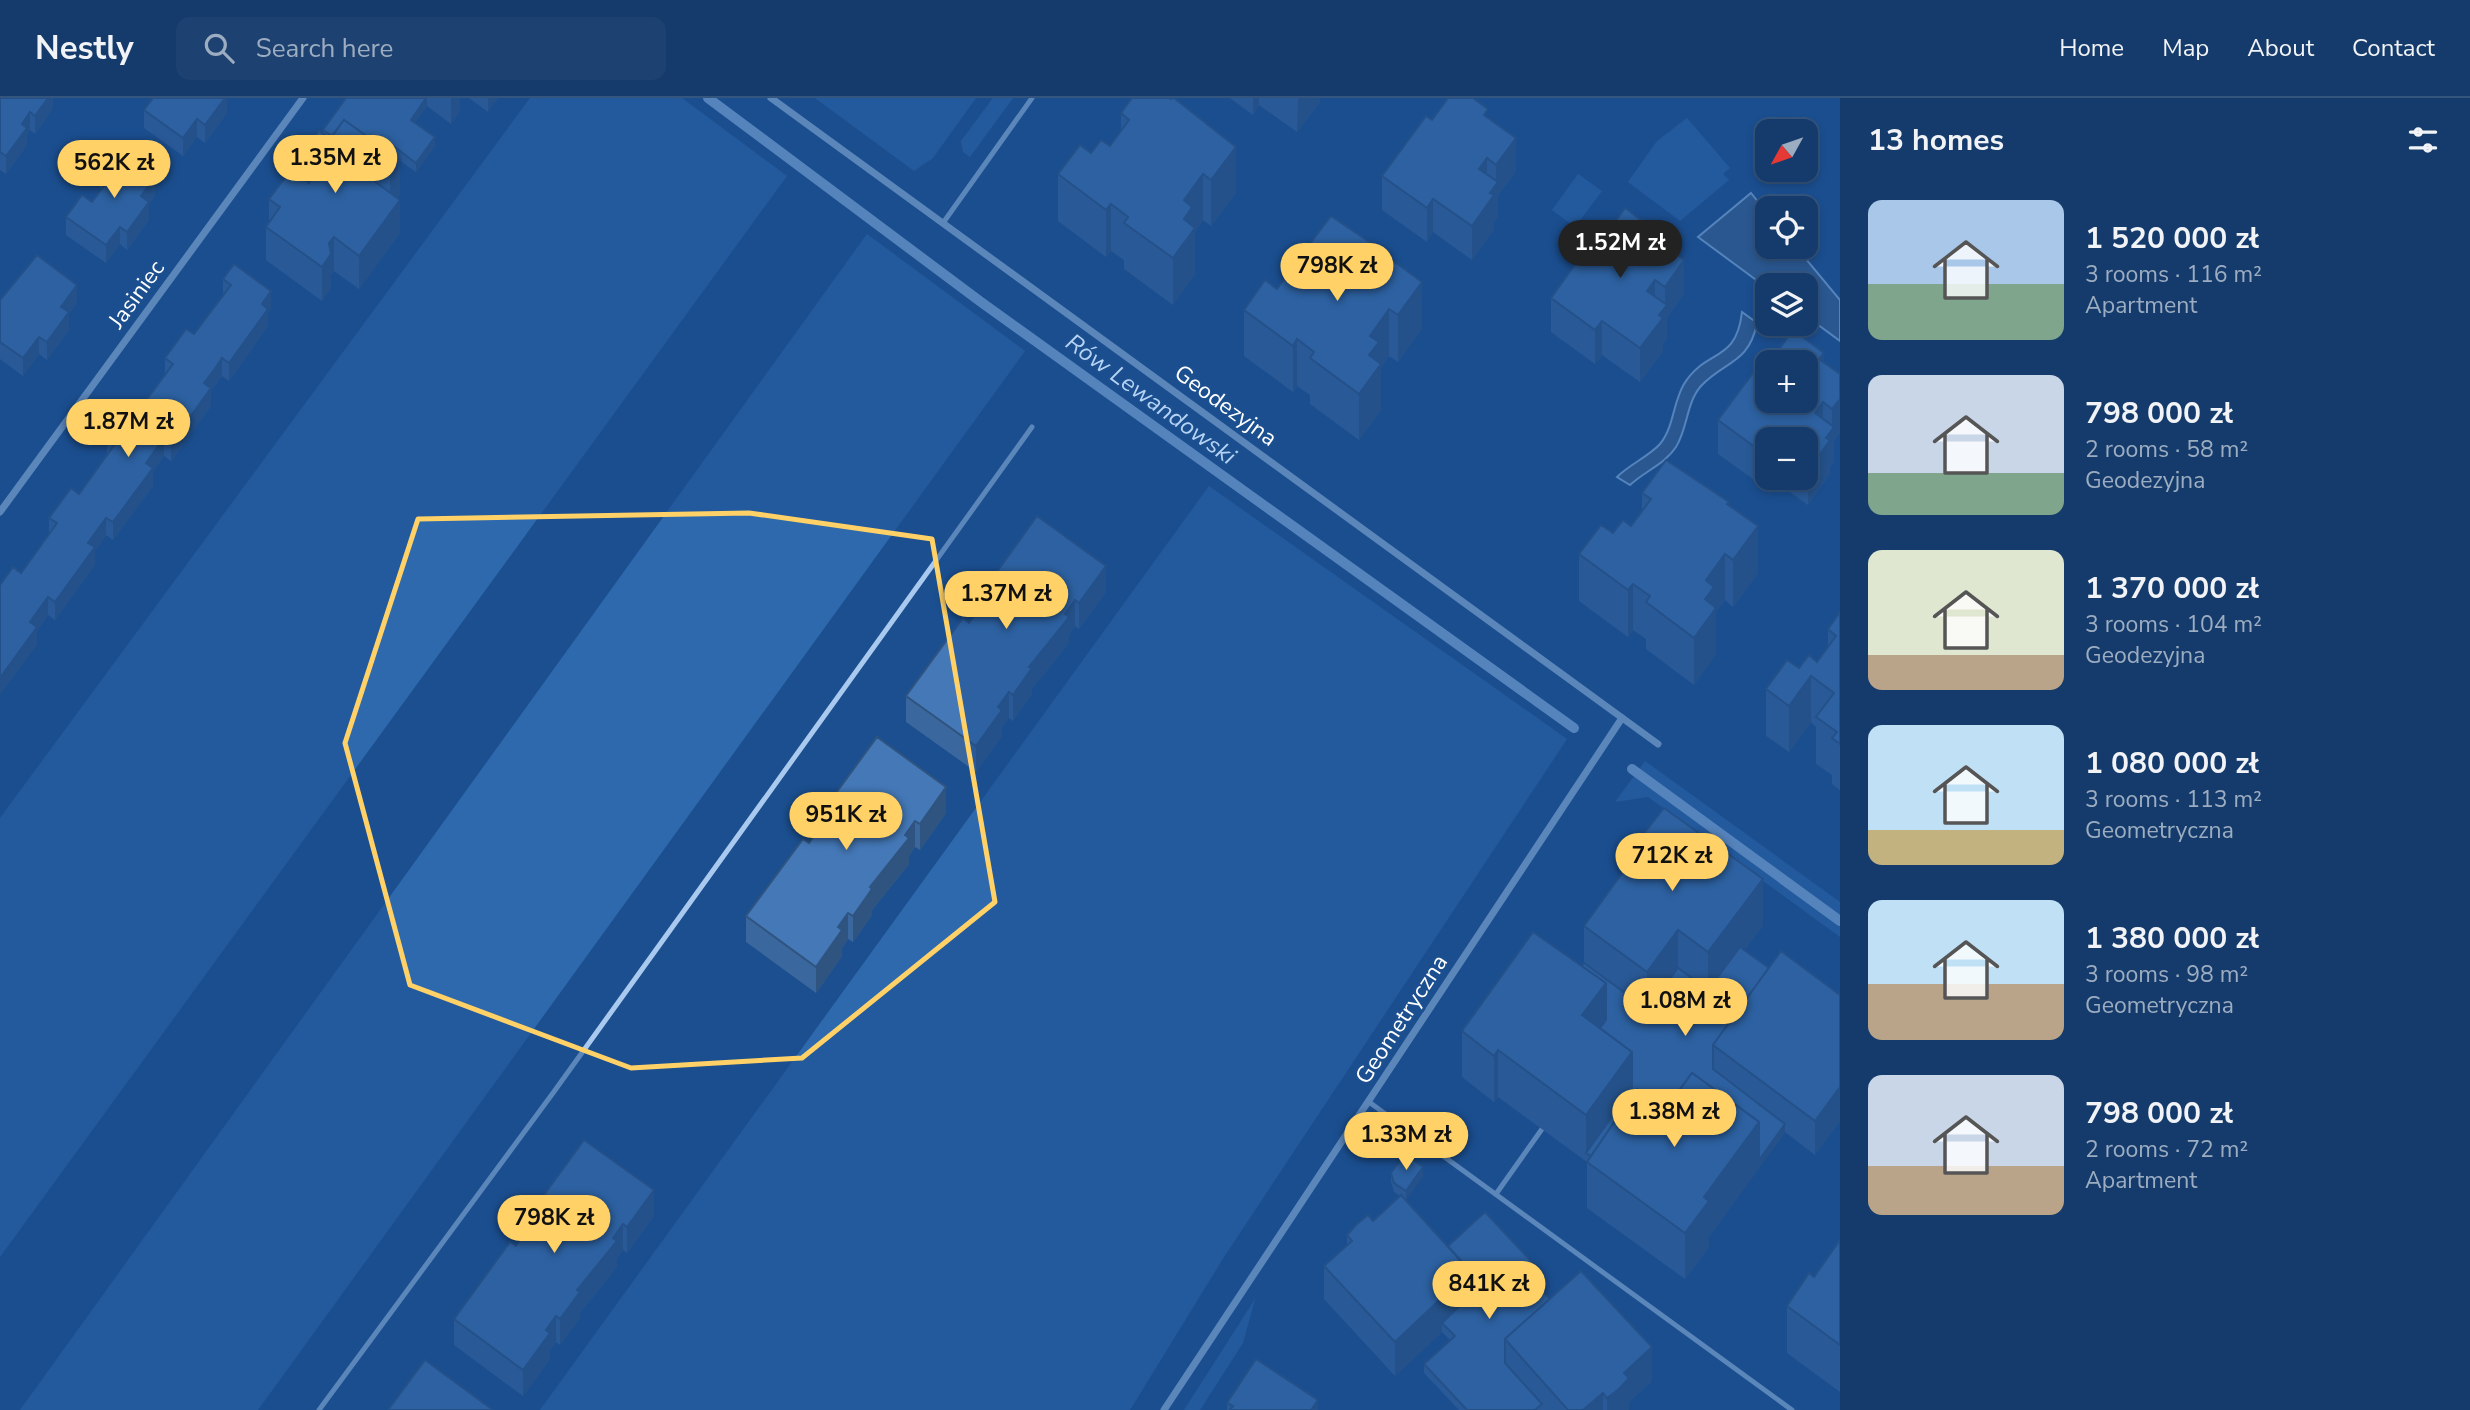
<!DOCTYPE html>
<meta charset="utf-8">
<style>
:root{--surface:#143b6b;--page:#1d4271;--text:#f1f3f6;--muted:#9dadc1;--line:#33557e;--accent:#ffd166}
body{margin:0;font-family:"Nunito Sans",sans-serif;background:var(--page);color:var(--text);height:100vh;display:flex;flex-direction:column;font-size:26px;white-space:nowrap}
*{box-sizing:border-box;margin:0}
p{font-size:23px;color:var(--muted)}
.icon{flex:none;width:38px;height:38px;fill:none;stroke:currentColor;stroke-width:2;stroke-linecap:round;stroke-linejoin:round}
.map{position:relative;flex:1;overflow:hidden}
.sheet{display:flex;flex-direction:column;background:var(--surface);width:630px}
.sheet>*{flex:none}
.needle{width:46px;rotate:230deg}
.buttons{position:absolute;left:1755px;top:21px;display:grid;gap:14px}
.buttons a{display:grid;place-items:center;width:63px;height:63px;border-radius:14px;background:var(--surface);box-shadow:0 4px 10px #0003,0 0 0 2px var(--line);font-size:35px}
.price{position:absolute;translate:-50% -60px;padding:0 16px;border-radius:24px;background:var(--accent);color:#111;font-size:23px;line-height:46px;filter:drop-shadow(0 2px 4px #0008)}
.price::after{content:'';position:absolute;left:50%;top:42px;width:21px;height:16px;margin-left:-10px;background:inherit;clip-path:polygon(0 0,100% 0,50% 100%)}
.price.selected{background:#222;color:#fff}
ul{padding:0;list-style:none}
li{display:flex;align-items:center;gap:21px;height:175px;padding:0 28px}
li span{display:grid;place-items:center;flex:none;width:196px;height:140px;border-radius:14px;color:#555}
li>.icon{margin-inline-start:auto}
span .icon{width:84px;height:84px;fill:#fffc;stroke-width:1}
li b{font-size:30px}
h2{display:flex;justify-content:space-between;align-items:center;height:84px;padding:0 28px;font-size:30px}
header{display:flex;align-items:center;gap:42px;box-sizing:border-box;height:98px;padding:0 35px;background:var(--surface);border-bottom:2px solid var(--line)}
header strong{font-size:33px}
nav{display:flex;gap:38px;margin-inline-start:auto;font-size:24px}
.search{width:490px;height:63px;background:var(--page);display:flex;align-items:center;gap:18px;box-sizing:border-box;padding:0 24px;border-radius:14px;color:var(--muted);font-size:26px}
main{display:flex;flex:1;min-height:0}
.map>svg:first-child{display:block}
.green{fill:#2e69ad}
.water{fill:#3c6290;stroke:#9cc4f0;stroke-width:2}
.lines{fill:none;stroke-linecap:round;stroke-linejoin:round}
.stream{stroke:#9cc4f0;stroke-width:10}
.lane{stroke:#a9c9ee;stroke-width:5}
.street{stroke:#a9c9ee;stroke-width:7}
.wall{fill:#3a679d}
.shaded-wall{fill:#305480}
.building{fill:#4478b7;stroke:#305480;stroke-width:2}
.marked{fill:none;stroke:#ffd166;stroke-width:5;stroke-linejoin:round}
.labels{text-anchor:middle;stroke-width:6;stroke-linejoin:round;paint-order:stroke}
.street-label{font-size:23px;fill:#fff;stroke:#1b4f8f}
.water-label{font-size:24px;font-style:italic;fill:#b5d3f5;stroke:#1b4f8f}
</style>
<header>
<strong>Nestly</strong>
<div class="search"><svg class="icon" aria-label="search" viewBox="0 0 24 24"><circle cx="10" cy="10" r="6"/><path d="M15 15l6 6"/></svg>Search here</div>
<nav><a>Home</a><a>Map</a><a>About</a><a>Contact</a></nav>
</header>
<main>
<div class="map">
<svg width="1840" height="1312" viewBox="0 0 1840 1312">
<rect width="100%" height="100%" fill="#1b4f8f"/>
<!-- green -->
<g class="green">
<polygon points="530,0 682,0 787,78 0,1159 0,720"/>
<polygon points="815,0 976,0 933,60 914,73"/>
<polygon points="993,0 1013,0 970,59 963,54 961,43"/>
<polygon points="1687,20 1730,70 1723,76 1729,82 1680,123 1628,84 1657,43"/>
<polygon points="1578,76 1602,93 1575,129 1552,112"/>
<polygon points="867,136 1025,253 258,1312 20,1312"/>
<polygon points="1209,388 1567,641 1224,1159 1130,1312 540,1312"/>
<polygon points="1645,663 1840,804 1840,839 1648,699 1615,704"/>
<polygon points="1255,1201 1243,1245 1200,1312 1184,1312"/>
</g>
<!-- water -->
<g class="water">
<polygon points="1751,95 1767,115 1768,149 1796,149 1840,202 1840,243 1806,218 1806,187 1768,187 1767,190 1698,139"/>
<path d="M1742 214 1757 225C1749 266 1724 263 1701 288 1686 305 1688 330 1676 349 1665 366 1645 373 1630 387L1617 379C1630 366 1648 359 1660 346 1674 329 1673 304 1684 286 1706 250 1736 266 1742 214Z"/>
</g>
<g class="lines">
<!-- stream -->
<g class="stream">
<polyline points="708,0 981,204 1574,630"/>
<polyline points="1632,671 1840,823"/>
</g>
<!-- lane -->
<g class="lane">
<polyline points="943,125 1032,0"/>
<polyline points="1369,1004 1792,1312"/>
<polyline points="1496,1096 1542,1031"/>
<polyline points="319,1312 553,995 1032,329"/>
</g>
<!-- street -->
<g class="street">
<polyline points="771,0 1658,646"/>
<polyline points="0,414 303,0"/>
<polyline points="1164,1312 1622,620"/>
</g>
</g>
<!-- wall -->
<g class="wall">
<polygon points="0,0 53,0 52,12 35,36 30,32 27,36 27,47 6,76 0,72"/>
<polygon points="227,0 227,15 205,45 197,39 183,58 144,30 144,12"/>
<polygon points="346,0 460,0 460,13 451,26 427,8 415,25 435,48 416,74 392,57 400,96 397,100 400,135 359,191 334,173 331,176 331,190 322,203 266,162 266,129 269,124 269,101 297,76 297,63 323,37 323,32"/>
<polygon points="469,0 498,0 488,14"/>
<polygon points="1230,0 1320,0 1320,4 1297,34 1259,7 1253,17"/>
<polygon points="1121,15 1236,95 1211,128 1203,122 1195,134 1195,176 1173,207 1124,171 1124,162 1111,153 1106,159 1058,123 1058,76 1091,55 1110,48 1121,33"/>
<polygon points="1488,20 1516,74 1498,97 1498,118 1494,124 1494,131 1472,162 1433,134 1427,144 1382,112 1382,78 1432,22"/>
<polygon points="100,72 155,97 149,106 149,122 127,152 120,146 106,165 66,137 66,119 92,104 102,91 100,90"/>
<polygon points="1656,142 1684,196 1667,220 1667,240 1663,246 1663,253 1640,284 1602,257 1595,266 1551,234 1551,200 1600,145"/>
<polygon points="1306,151 1393,163 1422,230 1398,264 1389,258 1381,269 1381,312 1359,342 1310,306 1310,297 1297,288 1293,294 1244,258 1244,212 1277,191 1295,184 1306,169"/>
<polygon points="223,181 271,210 268,215 268,228 229,283 222,278 214,289 211,293 211,308 171,363 164,358 153,373 153,388 113,442 106,437 95,453 95,467 55,522 48,517 37,533 37,547 21,475 49,436 49,420 79,396 107,356 107,340 136,316 165,277 165,260 194,236 223,197"/>
<polygon points="0,202 77,204 69,216 69,232 47,262 39,256 23,278 0,261"/>
<polygon points="1824,265 1840,276 1840,334 1834,343 1834,363 1830,369 1830,376 1808,407 1770,380 1806,380 1806,341 1768,341 1763,388 1718,356 1718,322 1768,266"/>
<polygon points="1642,395 1729,407 1758,475 1733,509 1725,502 1716,514 1716,556 1694,587 1646,551 1646,541 1633,532 1628,539 1579,503 1579,456 1613,435 1631,428 1642,413"/>
<polygon points="1106,494 1079,531 1075,528 1069,537 1069,545 1032,591 1032,596 1013,623 1009,620 1002,629 1002,638 976,674 906,624 906,598 969,525 981,509 981,496"/>
<polygon points="1840,514 1840,692 1832,686 1832,677 1816,666 1816,629 1811,624 1789,654 1766,638 1766,591 1799,570 1817,564 1828,549 1828,531"/>
<polygon points="946,715 920,752 915,749 909,758 909,766 872,812 872,817 853,844 848,841 842,850 842,858 816,895 746,844 746,818 809,745 820,730 820,717"/>
<polygon points="1639,742 1763,828 1744,852 1769,870 1840,897 1840,1023 1815,1057 1785,1034 1709,1139 1709,1149 1685,1181 1587,1110 1587,1064 1498,999 1494,1004 1462,979 1462,933 1582,868 1584,865 1584,828 1639,752"/>
<polygon points="1391,1075 1423,1078 1406,1102 1448,1148 1546,1188 1542,1192 1550,1201 1652,1283 1629,1304 1629,1312 1459,1312 1424,1275 1424,1266 1450,1242 1442,1234 1395,1278 1324,1201 1324,1168 1347,1147 1347,1137 1373,1123 1400,1098 1394,1094 1391,1084"/>
<polygon points="654,1118 627,1155 623,1152 617,1160 617,1169 580,1215 580,1220 560,1247 556,1244 550,1252 550,1261 523,1298 454,1247 454,1221 516,1148 528,1132 528,1119"/>
<polygon points="1840,1142 1840,1294 1787,1255 1787,1208 1814,1179"/>
<polygon points="1227,1305 1318,1312 1227,1312"/>
</g>
<!-- shaded-wall -->
<g class="shaded-wall">
<polygon points="47,0 53,0 52,12 35,36 35,18"/>
<polygon points="219,0 227,0 227,15 205,45 205,27"/>
<polygon points="427,0 427,8 411,31 411,22"/>
<polygon points="451,0 460,0 460,13 451,26"/>
<polygon points="488,0 498,0 488,14"/>
<polygon points="1253,0 1259,0 1259,7 1253,17"/>
<polygon points="1298,0 1320,0 1320,4 1297,34"/>
<polygon points="30,14 30,32 27,36 27,47 6,76 6,58 22,26"/>
<polygon points="197,21 197,39 183,58 183,40"/>
<polygon points="435,39 435,48 416,74 416,65"/>
<polygon points="1516,40 1516,74 1498,97 1498,118 1494,124 1494,131 1472,162 1472,128 1490,95 1496,88 1496,67"/>
<polygon points="1236,49 1236,95 1211,128 1211,82"/>
<polygon points="1487,60 1487,94 1479,71"/>
<polygon points="400,62 400,96 390,109 390,75"/>
<polygon points="1203,76 1203,122 1195,134 1195,176 1173,207 1173,160 1184,102"/>
<polygon points="155,79 155,97 149,106 149,122 127,152 127,134 141,98"/>
<polygon points="1433,101 1433,134 1427,144 1427,110"/>
<polygon points="400,102 400,135 359,191 359,158"/>
<polygon points="1111,106 1111,153 1106,159 1106,112"/>
<polygon points="120,129 120,146 106,165 106,147"/>
<polygon points="334,139 334,173 331,176 331,190 322,203 322,169 329,145"/>
<polygon points="1684,162 1684,196 1667,220 1667,240 1663,246 1663,253 1640,284 1640,250 1659,217 1665,209 1665,189"/>
<polygon points="1655,182 1655,216 1647,193"/>
<polygon points="1422,184 1422,230 1398,264 1398,217"/>
<polygon points="77,187 77,204 69,216 69,232 47,262 47,244 61,209"/>
<polygon points="271,193 271,210 268,215 268,228 229,283 229,265 262,206"/>
<polygon points="1389,211 1389,258 1381,269 1381,312 1359,342 1359,296 1370,238"/>
<polygon points="1602,223 1602,257 1595,266 1595,232"/>
<polygon points="39,239 39,256 23,278 23,260"/>
<polygon points="1297,241 1297,288 1293,294 1293,248"/>
<polygon points="1824,255 1824,289 1819,261"/>
<polygon points="222,260 222,278 211,293 211,308 171,363 171,345 204,285"/>
<polygon points="1840,301 1840,334 1834,343 1834,363 1830,369 1830,376 1808,407 1808,373 1832,332 1832,311"/>
<polygon points="1823,304 1823,338 1815,315"/>
<polygon points="164,340 164,358 153,373 153,388 113,442 113,424 146,365"/>
<polygon points="1768,348 1768,380 1769,380 1763,388 1763,355"/>
<polygon points="106,420 106,437 95,453 95,467 55,522 55,504 88,445"/>
<polygon points="1758,428 1758,475 1733,509 1733,462"/>
<polygon points="1725,456 1725,502 1716,514 1716,556 1694,587 1694,540 1706,482"/>
<polygon points="1106,468 1106,494 1079,531 1079,505"/>
<polygon points="1633,486 1633,532 1628,539 1628,492"/>
<polygon points="48,499 48,517 37,533 37,547 0,597 0,580 30,524"/>
<polygon points="1075,502 1075,528 1069,537 1069,545 1032,591 1032,596 1013,623 1013,597 1029,569"/>
<polygon points="1811,578 1811,624 1789,654 1789,608"/>
<polygon points="1009,594 1009,620 1002,629 1002,638 976,674 976,648 998,609"/>
<polygon points="946,689 946,715 920,752 920,726"/>
<polygon points="915,723 915,749 909,758 909,766 872,812 872,817 853,844 853,818 870,789"/>
<polygon points="1763,781 1763,828 1708,901 1708,854"/>
<polygon points="848,815 848,841 842,850 842,858 816,895 816,869 838,829"/>
<polygon points="1678,832 1678,879 1647,920 1647,874"/>
<polygon points="1606,885 1606,931 1586,957 1582,917"/>
<polygon points="1498,952 1498,999 1494,1004 1494,958"/>
<polygon points="1632,954 1632,1000 1586,1055 1586,1017"/>
<polygon points="1840,989 1840,1023 1815,1057 1815,1023"/>
<polygon points="1759,1024 1785,1026 1785,1035 1709,1139 1709,1149 1685,1181 1685,1135 1704,1099"/>
<polygon points="1423,1069 1423,1078 1406,1102 1406,1093"/>
<polygon points="654,1092 654,1118 627,1155 627,1129"/>
<polygon points="623,1126 623,1152 617,1160 617,1169 580,1215 580,1220 560,1247 560,1221 577,1192"/>
<polygon points="1470,1173 1470,1207 1442,1225 1442,1234 1395,1278 1395,1244"/>
<polygon points="1546,1179 1546,1188 1537,1196 1537,1187"/>
<polygon points="556,1218 556,1244 550,1252 550,1261 523,1298 523,1272 546,1232"/>
<polygon points="1652,1249 1652,1283 1629,1304 1629,1312 1607,1312 1607,1300 1624,1275"/>
<polygon points="1603,1295 1603,1312 1583,1312"/>
<polygon points="1318,1302 1318,1312 1311,1312"/>
</g>
<!-- building -->
<g class="building">
<polygon points="0,0 48,0 35,18 30,14 22,26 27,30 6,58 0,54"/>
<polygon points="153,0 225,0 205,27 197,21 183,40 144,12"/>
<polygon points="346,0 426,0 411,22 435,39 416,65 392,47 387,53 344,22 332,38 323,32"/>
<polygon points="1132,0 1169,0 1171,1 1172,0 1174,0 1236,49 1211,82 1203,76 1184,102 1192,109 1184,121 1195,130 1173,160 1124,125 1128,119 1111,106 1106,112 1058,76 1080,47 1091,55 1101,42 1110,48 1129,22 1121,15"/>
<polygon points="1448,0 1473,0 1488,11 1484,17 1516,40 1496,67 1487,60 1479,71 1498,84 1490,95 1494,97 1472,128 1433,101 1427,110 1382,78 1426,18 1432,22"/>
<polygon points="344,22 400,62 390,75 378,77 374,83 400,102 359,158 334,139 329,145 331,156 322,169 266,129 280,109 269,101 291,72 309,85 315,76 297,63 319,33 330,41"/>
<polygon points="116,51 155,79 141,98 149,104 127,134 120,129 106,147 66,119 82,97 92,104 110,80 100,72"/>
<polygon points="1625,110 1656,133 1652,139 1684,162 1665,189 1655,182 1647,193 1667,207 1659,217 1663,220 1640,250 1602,223 1595,232 1551,200 1594,140 1600,145"/>
<polygon points="1331,118 1393,160 1392,162 1422,184 1398,217 1389,211 1370,238 1379,244 1369,257 1381,266 1359,296 1310,260 1314,254 1297,241 1293,248 1244,212 1265,182 1277,191 1287,177 1295,184 1315,157 1306,151"/>
<polygon points="37,157 77,187 61,209 69,214 47,244 39,239 23,260 0,244 0,202"/>
<polygon points="234,166 271,193 262,206 268,211 229,265 222,260 214,272 204,285 211,290 171,345 164,340 146,365 153,370 113,424 106,420 88,445 95,449 55,504 48,499 30,524 37,529 0,580 0,487 13,469 21,475 57,425 49,420 71,390 79,396 115,346 107,340 129,311 136,316 173,266 165,260 186,231 194,236 231,187 223,181"/>
<polygon points="1793,232 1824,255 1819,261 1840,276 1840,301 1832,311 1823,304 1815,315 1834,329 1826,340 1830,342 1808,373 1806,372 1806,341 1768,341 1768,348 1763,355 1718,322 1762,263 1768,266 1768,303 1806,303 1806,264 1770,264"/>
<polygon points="1666,362 1729,404 1727,406 1758,428 1733,462 1725,456 1706,482 1714,489 1705,501 1716,510 1694,540 1646,504 1650,498 1633,486 1628,492 1579,456 1601,427 1613,435 1623,422 1631,428 1651,401 1642,395"/>
<polygon points="1037,418 1106,468 1079,505 1075,502 1065,516 1069,519 1029,569 1032,570 1013,597 1009,594 998,609 1002,612 976,648 906,598 963,520 969,525 987,500 981,496"/>
<polygon points="1840,514 1840,646 1832,640 1837,634 1816,619 1834,595 1811,578 1789,608 1766,591 1787,562 1799,570 1809,557 1817,564 1836,538 1828,531"/>
<polygon points="877,639 946,689 920,726 915,723 905,737 909,740 870,789 872,791 853,818 848,815 838,829 842,832 816,869 746,818 803,741 809,745 826,721 820,717"/>
<polygon points="1664,710 1763,781 1708,854 1678,832 1647,874 1584,828 1644,745 1639,742"/>
<polygon points="1533,834 1606,885 1582,917 1632,954 1586,1017 1498,952 1494,958 1462,933"/>
<polygon points="1740,849 1769,870 1713,947 1713,971 1785,1026 1759,1062 1759,1024 1692,975 1665,1012 1637,991 1591,1058 1586,1055 1632,991 1632,954 1600,930 1606,922 1606,885 1582,868 1584,865 1647,911 1678,870 1708,892"/>
<polygon points="1781,853 1840,897 1840,989 1815,1023 1713,947"/>
<polygon points="1692,975 1759,1024 1704,1099 1709,1103 1685,1135 1587,1064 1637,991 1665,1012"/>
<polygon points="584,1042 654,1092 627,1129 623,1126 613,1140 617,1143 577,1192 580,1194 560,1221 556,1218 546,1232 550,1235 523,1272 454,1221 510,1144 516,1148 534,1124 528,1119"/>
<polygon points="1405,1056 1423,1069 1406,1093 1394,1085 1391,1075"/>
<polygon points="1401,1097 1470,1173 1395,1244 1324,1168 1352,1143 1347,1137 1357,1126 1368,1117 1373,1123"/>
<polygon points="1485,1114 1546,1179 1537,1187 1550,1201 1505,1241 1505,1265 1542,1306 1535,1312 1467,1312 1424,1266 1455,1238 1442,1225 1470,1198 1470,1173 1448,1148"/>
<polygon points="1840,1142 1840,1247 1787,1208 1809,1175 1814,1179"/>
<polygon points="1581,1173 1652,1249 1624,1275 1629,1280 1619,1291 1607,1300 1603,1295 1583,1312 1568,1312 1505,1241"/>
<polygon points="1256,1261 1318,1302 1311,1312 1230,1312 1233,1308 1227,1305"/>
<polygon points="425,1262 493,1312 388,1312"/>
</g>
<!-- marked area -->
<path d="M0 0H1840V1312H0ZM749 415 932 441 995 804 802 960 631 970 410 887 345 645 418 421Z" fill="#1b4f8f" fill-opacity=".55" fill-rule="evenodd"/>
<path class="marked" d="M749 415 932 441 995 804 802 960 631 970 410 887 345 645 418 421Z"/>
<g class="labels">
<!-- street labels -->
<g class="street-label">
<text transform="translate(136 196) rotate(-54)" y="8">Jasiniec</text>
<text transform="translate(1226 307) rotate(36)" y="8">Geodezyjna</text>
<text transform="translate(1401 921) rotate(-57)" y="8">Geometryczna</text>
</g>
<!-- water labels -->
<g class="water-label">
<text transform="translate(1151 301) rotate(36)" y="8">Rów Lewandowski</text>
</g>
</g>
</svg>
<div class="buttons">
<a><svg class="needle" viewBox="-14 -14 28 28"><path d="M0-13l5 13h-10z" fill="#e53935"/><path d="M0 13l5-13h-10z" fill="#9dadc1"/></svg></a>
<a><svg class="icon" aria-label="locate" viewBox="0 0 24 24"><circle cx="12" cy="12" r="6"/><path d="M12 2v4M12 18v4M2 12h4M18 12h4"/></svg></a>
<a><svg class="icon" aria-label="layers" viewBox="0 0 24 24"><path d="M12 4l9 5-9 5-9-5zM3 14l9 5 9-5"/></svg></a>
<a>+</a>
<a>−</a>
</div>
<b class="price" style="left:335px;top:97px">1.35M zł</b>
<b class="price" style="left:114px;top:102px">562K zł</b>
<b class="price selected" style="left:1620px;top:182px">1.52M zł</b>
<b class="price" style="left:1337px;top:205px">798K zł</b>
<b class="price" style="left:128px;top:361px">1.87M zł</b>
<b class="price" style="left:1006px;top:533px">1.37M zł</b>
<b class="price" style="left:846px;top:754px">951K zł</b>
<b class="price" style="left:1672px;top:795px">712K zł</b>
<b class="price" style="left:1685px;top:940px">1.08M zł</b>
<b class="price" style="left:1674px;top:1051px">1.38M zł</b>
<b class="price" style="left:1406px;top:1074px">1.33M zł</b>
<b class="price" style="left:554px;top:1157px">798K zł</b>
<b class="price" style="left:1489px;top:1223px">841K zł</b>
</div>
<section class="sheet">
<h2>13 homes<svg class="icon" aria-label="filters" viewBox="0 0 24 24"><path d="M4 7h16M4 17h16"/><circle cx="9" cy="7" r="2"/><circle cx="15" cy="17" r="2"/></svg></h2>
<ul>
<li><span style="background:linear-gradient(#a9c7e8 60%,#7fa58c 0)"><svg class="icon" aria-label="home" viewBox="0 0 24 24"><path d="M3 11l9-7 9 7M6 9v11h12V9"/></svg></span><div><b>1 520 000 zł</b><p>3 rooms · 116 m²</p><p>Apartment</p></div></li>
<li><span style="background:linear-gradient(#c9d6e8 70%,#7fa58c 0)"><svg class="icon" aria-label="home" viewBox="0 0 24 24"><path d="M3 11l9-7 9 7M6 9v11h12V9"/></svg></span><div><b>798 000 zł</b><p>2 rooms · 58 m²</p><p>Geodezyjna</p></div></li>
<li><span style="background:linear-gradient(#dfe7d0 75%,#b9a48a 0)"><svg class="icon" aria-label="home" viewBox="0 0 24 24"><path d="M3 11l9-7 9 7M6 9v11h12V9"/></svg></span><div><b>1 370 000 zł</b><p>3 rooms · 104 m²</p><p>Geodezyjna</p></div></li>
<li><span style="background:linear-gradient(#bfe0f5 75%,#c2b280 0)"><svg class="icon" aria-label="home" viewBox="0 0 24 24"><path d="M3 11l9-7 9 7M6 9v11h12V9"/></svg></span><div><b>1 080 000 zł</b><p>3 rooms · 113 m²</p><p>Geometryczna</p></div></li>
<li><span style="background:linear-gradient(#bfe0f5 60%,#b9a48a 0)"><svg class="icon" aria-label="home" viewBox="0 0 24 24"><path d="M3 11l9-7 9 7M6 9v11h12V9"/></svg></span><div><b>1 380 000 zł</b><p>3 rooms · 98 m²</p><p>Geometryczna</p></div></li>
<li><span style="background:linear-gradient(#c9d6e8 65%,#b9a48a 0)"><svg class="icon" aria-label="home" viewBox="0 0 24 24"><path d="M3 11l9-7 9 7M6 9v11h12V9"/></svg></span><div><b>798 000 zł</b><p>2 rooms · 72 m²</p><p>Apartment</p></div></li>
</ul>
</section>
</main>
